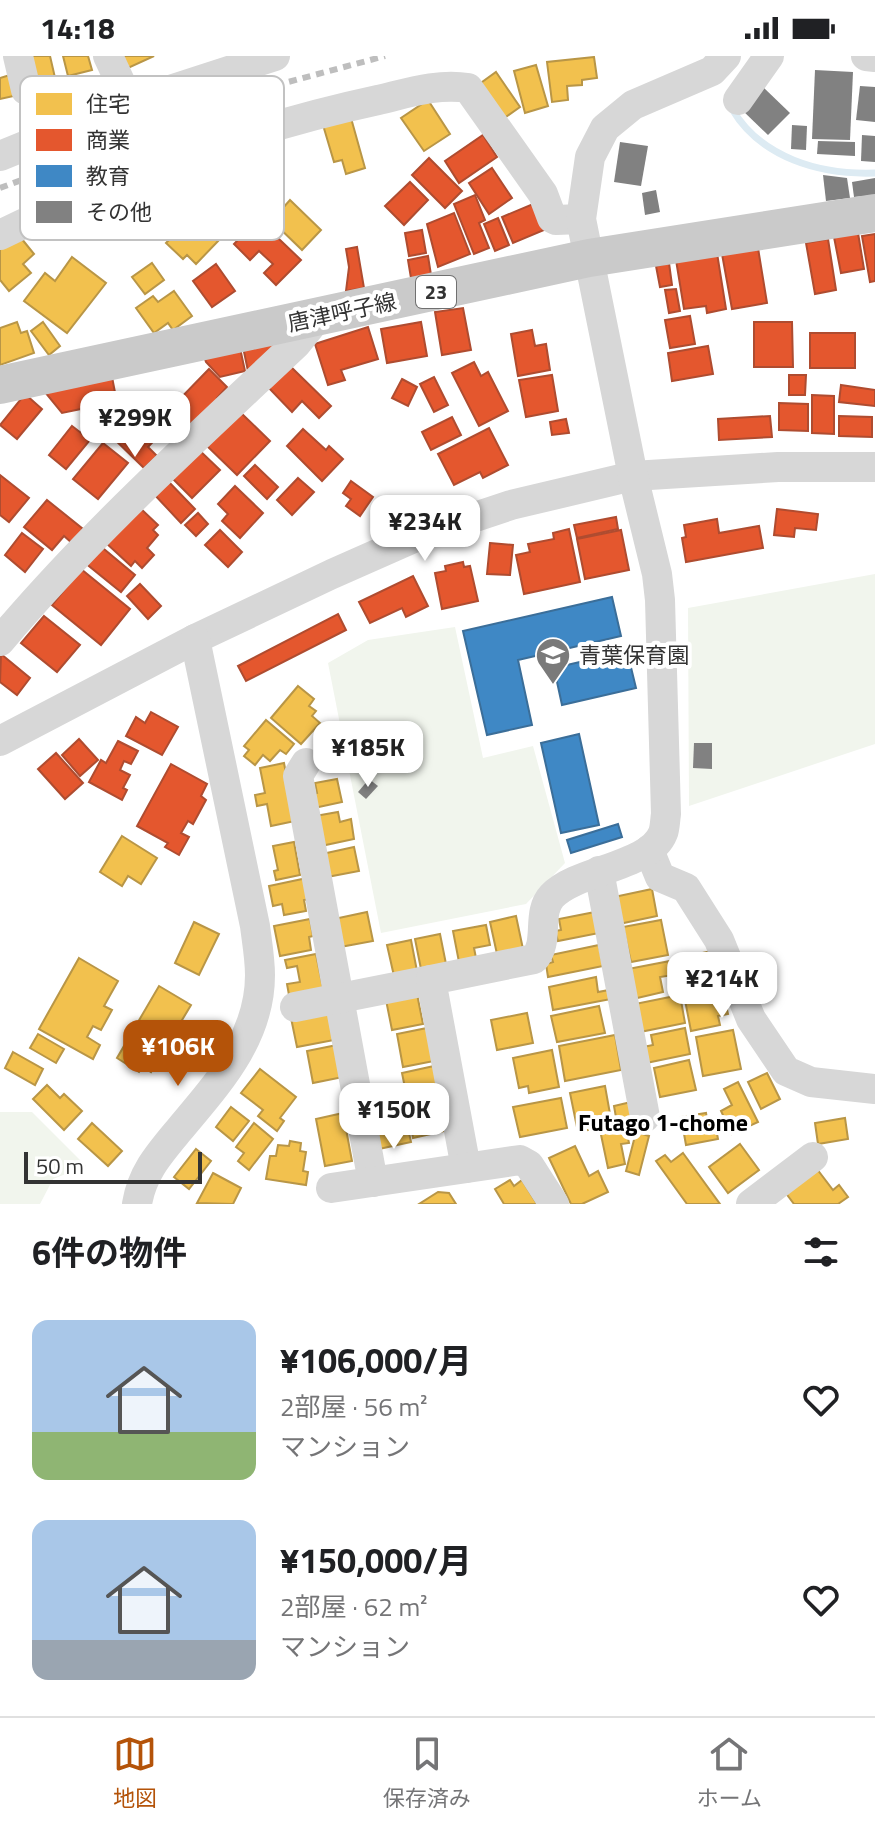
<!DOCTYPE html>
<html lang="ja">
<meta charset="utf-8">
<style>
:root{--surface:#fff;--page:#f6f6f6;--text:#202124;--muted:#757577;--line:#e0e0e0;--accent:#b45309}
body{margin:0;font-family:"Titillium Web","Noto Sans JP",sans-serif;background:var(--page);color:var(--text);height:100vh;display:flex;flex-direction:column;font-size:30px;white-space:nowrap}
*{box-sizing:border-box;margin:0}
p{font-size:26px;color:var(--muted)}
.icon{flex:none;width:44px;height:44px;fill:none;stroke:currentColor;stroke-width:2;stroke-linecap:round;stroke-linejoin:round}
.map{position:relative;height:1148px;overflow:hidden}
.side{display:flex;flex-direction:column;background:var(--surface);flex:1}
.side>*{flex:none}
.scale{position:absolute;left:24px;bottom:20px;width:178px;box-sizing:border-box;padding-left:8px;border:4px solid #333;border-top:0;font-size:22px;line-height:28px;white-space:nowrap;color:#333;-webkit-text-stroke:6px #fff;paint-order:stroke}
.price{position:absolute;translate:-50% -68px;padding:0 18px;border-radius:16px;background:#fff;color:#222;font-size:26px;line-height:52px;filter:drop-shadow(0 2px 4px #0008)}
.price::after{content:'';position:absolute;left:50%;top:48px;width:24px;height:18px;margin-left:-12px;background:inherit;clip-path:polygon(0 0,100% 0,50% 100%)}
.price.on{background:var(--accent);color:#fff}
ul{padding:0;list-style:none}
li{display:flex;align-items:center;gap:24px;height:200px;padding:0 32px}
li span{display:grid;place-items:center;flex:none;width:224px;height:160px;border-radius:16px;color:#555}
li>.icon{margin-inline-start:auto}
span .icon{width:96px;height:96px;fill:#fffc;stroke-width:1}
li b{font-size:34px}
h2{display:flex;justify-content:space-between;align-items:center;height:96px;padding:0 32px;font-size:34px}
.status{display:flex;justify-content:space-between;align-items:center;height:56px;padding:0 40px;background:var(--surface);direction:ltr}
.status svg{height:22px;fill:currentColor}
.tabs{display:flex;justify-content:space-around;align-items:center;height:112px;border-top:2px solid var(--line);background:var(--surface);font-size:22px;color:var(--muted)}
.tabs a{display:grid;justify-items:center;gap:4px}
.tabs .on{color:var(--accent)}
.map>svg:first-child{display:block}
.green{fill:#f1f5ed}
.homes{fill:#f2c14e;stroke:#b99646;stroke-width:2}
.shops{fill:#e4572e;stroke:#af4c30;stroke-width:2}
.schools{fill:#3f88c5;stroke:#3b6e99;stroke-width:2}
.lines{fill:none;stroke-linecap:round;stroke-linejoin:round}
.stream{stroke:#ddebf3;stroke-width:7}
.building{fill:#818181}
.minor{stroke:#d7d7d7;stroke-width:30}
.major{stroke:#cacaca;stroke-width:38}
.rail{stroke:#bebebe;stroke-width:6;stroke-dasharray:8 6;stroke-linecap:butt}
.labels{text-anchor:middle;stroke-width:8;stroke-linejoin:round;paint-order:stroke}
.shield{fill:#fff;stroke:#707070;stroke-width:2}
.shield-label{font-size:20px;font-weight:bold;fill:#333}
.street-label{font-size:22px;fill:#333;stroke:#fff}
.poi-label{font-size:22px;fill:#333;stroke:#fff;text-anchor:start}
.neighbourhood-label{font-size:24px;font-weight:bold;fill:#000;stroke:#fff}
.key{fill:#fff;stroke:#c2c2c2;stroke-width:2}
.key-label{font-size:22px;fill:#333}
</style>
<div class="status"><b>14:18</b><svg viewBox="0 0 49 12"><path d="M0 12V9h3v3zM5 12V6h3v6zM10 12V3h3v9zM15 12V0h3v12zM26 1h20v11H26zM47 4h2v5h-2z"/></svg></div>
<div class="map">
<svg width="875" height="1148" viewBox="0 0 875 1148">
<rect width="100%" height="100%" fill="#fff"/>
<!-- green -->
<g class="green">
<polygon points="875,518 875,688 689,750 688,552"/>
<polygon points="455,571 483,702 533,690 565,807 526,848 381,877 328,607 368,584"/>
<polygon points="0,1056 32,1056 86,1110 53,1123 40,1148 0,1148"/>
</g>
<!-- homes -->
<g class="homes">
<polygon points="28,0 50,0 56,26 36,31"/>
<polygon points="63,0 88,0 92,14 68,20"/>
<polygon points="122,0 154,0 128,12"/>
<polygon points="594,1 597,22 582,24 582,29 567,30 568,44 552,46 547,6"/>
<polygon points="536,9 548,50 525,57 514,15"/>
<polygon points="496,16 520,51 503,63 478,29"/>
<polygon points="13,18 18,39 0,43 0,22"/>
<polygon points="428,44 450,78 424,95 401,62"/>
<polygon points="351,62 365,112 346,118 342,104 334,106 323,69"/>
<polygon points="290,144 321,174 302,194 271,164 275,160 267,153 275,146 282,153"/>
<polygon points="195,157 221,182 196,208 187,199 183,203 166,187"/>
<polygon points="17,177 34,198 23,208 31,217 9,235 0,224 0,191"/>
<polygon points="72,201 106,227 67,277 24,245 45,217 55,225"/>
<polygon points="152,207 164,224 145,238 132,221"/>
<polygon points="174,235 192,260 173,274 168,267 154,277 136,252 153,240 158,246"/>
<polygon points="17,266 21,277 27,275 34,297 0,309 0,272"/>
<polygon points="43,266 60,290 49,299 31,275"/>
<polygon points="298,630 314,643 309,650 316,655 312,660 320,667 301,688 271,662"/>
<polygon points="266,664 294,688 286,698 280,694 270,705 263,699 255,709 244,700 249,694 244,690"/>
<polygon points="284,707 295,765 271,770 267,748 257,750 255,739 265,737 260,712"/>
<polygon points="337,723 342,746 314,752 312,738 317,737 315,727"/>
<polygon points="338,756 340,766 351,763 354,783 321,790 315,760"/>
<polygon points="122,780 157,802 141,828 128,820 122,830 100,816"/>
<polygon points="294,786 300,819 276,824 274,815 278,814 273,790"/>
<polygon points="354,791 359,815 327,821 322,798"/>
<polygon points="307,822 310,843 304,844 306,855 284,859 282,848 273,850 269,830"/>
<polygon points="652,833 657,860 619,868 614,841"/>
<polygon points="367,856 373,885 340,891 334,863"/>
<polygon points="595,856 599,877 558,885 555,875 561,874 559,863"/>
<polygon points="516,860 523,893 497,898 490,866"/>
<polygon points="310,863 313,880 309,881 311,894 280,900 274,870"/>
<polygon points="661,864 668,899 631,906 623,871"/>
<polygon points="194,866 219,878 199,919 175,907"/>
<polygon points="486,869 490,889 474,892 476,902 459,906 453,875"/>
<polygon points="440,878 446,908 421,913 415,883"/>
<polygon points="411,884 417,915 394,920 387,889"/>
<polygon points="599,889 603,910 548,921 546,908 553,906 551,899"/>
<polygon points="712,895 715,911 677,919 674,903"/>
<polygon points="316,898 323,932 289,939 287,928 300,926 297,910 287,912 285,904"/>
<polygon points="79,902 118,925 104,950 112,954 101,974 93,970 87,981 100,989 93,1003 39,973"/>
<polygon points="670,905 673,919 660,921 663,936 633,943 628,913"/>
<polygon points="596,921 598,936 609,934 611,943 553,954 549,931"/>
<polygon points="159,930 191,949 151,1016 143,1011 139,1016 117,1002"/>
<polygon points="722,932 728,958 718,960 720,969 691,975 684,939"/>
<polygon points="417,938 423,968 392,974 386,944"/>
<polygon points="680,939 685,967 640,976 635,948"/>
<polygon points="599,950 605,977 557,986 551,960"/>
<polygon points="328,955 334,984 297,991 291,962"/>
<polygon points="527,957 533,987 497,994 491,964"/>
<polygon points="427,972 434,1005 403,1011 397,978"/>
<polygon points="685,972 690,998 646,1007 643,991 653,989 651,979"/>
<polygon points="733,974 741,1013 703,1020 696,981"/>
<polygon points="38,978 64,993 56,1007 30,992"/>
<polygon points="615,979 621,1014 565,1025 559,990"/>
<polygon points="337,989 343,1021 313,1027 307,995"/>
<polygon points="552,994 559,1031 529,1037 528,1030 519,1032 513,1002"/>
<polygon points="13,996 43,1013 35,1029 5,1012"/>
<polygon points="689,1004 696,1034 660,1041 654,1012"/>
<polygon points="434,1010 438,1029 426,1031 429,1048 409,1052 402,1017"/>
<polygon points="260,1013 296,1041 280,1062 284,1065 277,1075 258,1060 263,1054 241,1037"/>
<polygon points="767,1017 780,1043 761,1053 748,1026"/>
<polygon points="738,1026 758,1066 732,1078 721,1055 732,1049 724,1033"/>
<polygon points="47,1029 60,1042 64,1038 82,1055 64,1074 33,1043"/>
<polygon points="605,1030 612,1069 578,1076 570,1037"/>
<polygon points="400,1036 411,1086 379,1093 369,1042"/>
<polygon points="561,1042 567,1072 520,1081 513,1051"/>
<polygon points="631,1046 634,1063 617,1067 614,1050"/>
<polygon points="439,1049 444,1075 413,1082 408,1055"/>
<polygon points="231,1051 249,1065 233,1085 216,1071"/>
<polygon points="343,1057 352,1105 325,1110 316,1063"/>
<polygon points="706,1057 708,1069 715,1067 718,1083 686,1089 681,1061"/>
<polygon points="845,1062 848,1083 818,1088 815,1067"/>
<polygon points="92,1067 122,1095 108,1110 78,1083"/>
<polygon points="254,1067 273,1083 249,1114 238,1105 244,1097 236,1091"/>
<polygon points="625,1069 629,1087 621,1088 625,1108 608,1112 600,1074"/>
<polygon points="636,1076 649,1080 639,1119 626,1115"/>
<polygon points="290,1085 301,1087 300,1095 306,1096 303,1115 308,1116 306,1129 266,1123 270,1100 276,1100 278,1089 289,1090"/>
<polygon points="740,1088 759,1114 728,1137 709,1111"/>
<polygon points="575,1090 589,1120 598,1115 608,1136 582,1148 571,1148 549,1102"/>
<polygon points="196,1093 211,1105 189,1133 174,1121"/>
<polygon points="683,1097 720,1148 687,1148 656,1105 665,1099 671,1106"/>
<polygon points="817,1113 833,1134 839,1129 848,1141 838,1148 794,1148 785,1136"/>
<polygon points="213,1117 241,1132 233,1148 197,1147"/>
<polygon points="510,1124 514,1130 522,1124 537,1148 504,1148 495,1133"/>
<polygon points="438,1136 449,1137 456,1148 419,1148"/>
</g>
<!-- shops -->
<g class="shops">
<polygon points="483,79 497,101 459,127 445,105"/>
<polygon points="429,102 462,135 445,152 412,119"/>
<polygon points="492,112 512,142 489,158 469,127"/>
<polygon points="410,126 428,144 404,169 385,150"/>
<polygon points="475,139 485,164 479,167 489,192 474,198 454,148"/>
<polygon points="533,148 544,174 513,187 502,161"/>
<polygon points="454,157 470,198 438,211 427,168"/>
<polygon points="248,161 254,167 258,163 301,204 276,229 264,217 273,208 259,195 250,204 234,188 241,181 235,175"/>
<polygon points="498,162 509,189 495,195 484,168"/>
<polygon points="422,174 426,197 409,200 405,177"/>
<polygon points="858,177 864,213 841,217 834,181"/>
<polygon points="875,178 875,225 870,226 862,180"/>
<polygon points="828,183 836,234 815,238 806,187"/>
<polygon points="357,191 364,232 346,235 349,211 346,193"/>
<polygon points="758,192 767,247 732,253 722,198"/>
<polygon points="717,197 726,253 707,257 706,250 684,253 676,204"/>
<polygon points="428,200 431,219 411,222 408,204"/>
<polygon points="669,207 672,229 660,231 656,210"/>
<polygon points="216,208 235,235 212,251 193,225"/>
<polygon points="676,233 680,255 669,257 665,234"/>
<polygon points="463,252 471,294 442,299 435,256"/>
<polygon points="690,260 695,288 670,292 665,264"/>
<polygon points="421,266 427,300 387,307 381,273"/>
<polygon points="754,266 792,266 793,311 754,311"/>
<polygon points="368,271 378,303 341,314 345,324 328,329 315,288"/>
<polygon points="532,274 535,290 546,288 550,314 518,320 511,278"/>
<rect x="810" y="277" width="45" height="35"/>
<polygon points="282,283 248,315 243,291"/>
<polygon points="708,290 713,318 672,325 668,297"/>
<polygon points="240,292 245,315 220,321 206,306 204,300"/>
<polygon points="474,306 481,320 488,316 508,355 479,370 452,317"/>
<polygon points="288,308 331,350 319,362 302,345 292,356 267,330"/>
<polygon points="209,313 227,331 217,342 220,345 194,371 173,350"/>
<polygon points="552,319 558,355 526,361 519,324"/>
<polygon points="789,319 806,319 805,339 789,339"/>
<polygon points="112,321 120,362 84,369 81,353 62,357 44,335"/>
<polygon points="434,321 448,349 434,356 420,328"/>
<polygon points="402,323 417,331 408,350 392,342"/>
<polygon points="841,329 875,334 875,350 839,346"/>
<polygon points="25,338 42,353 17,383 0,369"/>
<polygon points="812,339 834,340 834,378 812,377"/>
<polygon points="148,340 173,364 148,391 157,400 144,412 110,379"/>
<polygon points="779,347 808,348 808,375 779,374"/>
<polygon points="239,355 270,385 237,419 206,389"/>
<polygon points="770,360 772,381 719,384 718,363"/>
<polygon points="839,360 872,361 872,381 839,380"/>
<polygon points="452,361 461,379 431,394 422,376"/>
<polygon points="566,363 569,377 552,379 550,366"/>
<polygon points="72,370 90,384 66,413 49,399"/>
<polygon points="489,372 508,409 483,422 480,416 454,429 438,398"/>
<polygon points="303,373 326,394 329,390 343,403 322,425 287,390"/>
<polygon points="103,387 128,407 98,443 73,423"/>
<polygon points="197,392 220,414 192,442 170,420"/>
<polygon points="255,409 278,431 267,443 244,420"/>
<polygon points="0,419 29,442 9,466 0,459"/>
<polygon points="298,422 314,436 292,459 277,444"/>
<polygon points="166,423 195,453 181,467 152,436"/>
<polygon points="351,425 373,441 360,460 346,450 351,443 343,437"/>
<polygon points="235,430 263,457 240,482 222,465 228,458 218,448"/>
<polygon points="47,444 83,473 72,487 64,480 52,494 24,471"/>
<polygon points="139,451 158,469 153,474 158,479 147,492 154,499 142,512 135,505 131,510 106,487"/>
<polygon points="777,453 818,458 816,474 795,472 794,481 774,479"/>
<polygon points="198,457 208,468 196,480 185,469"/>
<polygon points="616,461 618,473 577,482 574,469"/>
<polygon points="717,463 719,477 759,470 763,492 686,506 682,482 686,481 684,469"/>
<polygon points="569,473 580,526 524,538 516,499 530,496 528,488 554,483 553,477"/>
<polygon points="220,474 242,496 228,511 205,489"/>
<polygon points="621,474 629,514 585,523 577,483"/>
<polygon points="22,477 43,493 25,516 5,499"/>
<polygon points="490,487 513,489 510,519 487,518"/>
<polygon points="98,488 135,519 121,536 84,506"/>
<polygon points="463,506 464,511 470,510 478,545 442,553 435,517 446,515 445,510"/>
<polygon points="81,513 130,553 101,589 52,549"/>
<polygon points="413,520 428,550 406,561 402,552 370,567 359,546"/>
<polygon points="140,528 161,550 148,563 127,540"/>
<polygon points="338,558 346,574 246,625 238,610"/>
<polygon points="44,560 80,589 57,616 21,587"/>
<polygon points="1,598 30,622 17,639 0,626"/>
<polygon points="151,656 178,671 162,699 126,680 136,661 145,667"/>
<polygon points="79,683 98,704 80,720 62,699"/>
<polygon points="118,685 138,695 131,708 124,705 120,714 130,719 123,732 127,734 122,744 89,726 101,704 106,707"/>
<polygon points="56,697 83,727 65,743 38,713"/>
<polygon points="171,708 207,728 201,740 206,744 193,768 188,765 181,777 189,781 179,799 165,791 168,787 137,770"/>
</g>
<!-- schools -->
<g class="schools">
<polygon points="612,541 621,580 518,604 532,669 487,679 463,575"/>
<polygon points="627,595 636,632 562,649 554,612"/>
<polygon points="579,678 599,769 561,777 541,687"/>
<polygon points="618,768 622,781 571,797 567,784"/>
</g>
<g class="lines">
<!-- stream -->
<path class="stream" d="M732 53C761 102 820 119 875 117"/>
</g>
<!-- building -->
<g class="building">
<polygon points="815,14 853,16 850,84 812,83"/>
<polygon points="860,30 875,31 875,66 856,64"/>
<polygon points="763,31 790,57 768,79 741,53"/>
<polygon points="792,69 807,70 806,94 791,93"/>
<polygon points="862,79 875,80 875,106 861,105"/>
<polygon points="818,85 855,86 855,100 817,98"/>
<polygon points="620,86 648,90 641,130 614,126"/>
<polygon points="823,119 847,122 850,142 826,145"/>
<polygon points="875,122 875,139 854,141 852,126"/>
<polygon points="656,134 660,156 645,159 642,137"/>
<polygon points="694,687 712,687 712,713 693,712"/>
<polygon points="369,723 378,730 366,743 358,736"/>
</g>
<g class="lines">
<!-- minor -->
<g class="minor">
<polyline points="18,0 26,34"/>
<polyline points="108,0 130,47"/>
<polyline points="866,0 875,1"/>
<polyline points="738,44 769,0"/>
<polyline points="0,100 130,47 275,0"/>
<path d="M0 179C119 120 248 72 378 44 408 37 438 27 468 32L543 138 552 162 556 164 581 163"/>
<path d="M0 585C90 478 194 384 296 288L317 262"/>
<polyline points="0,685 195,583 332,518 418,480 511,449 633,420 778,411 875,411"/>
<polyline points="306,707 298,720 373,1126"/>
<polyline points="649,794 660,821 686,832 719,884 751,963 786,1015 811,1026 875,1033"/>
<polyline points="599,815 645,1061"/>
<polyline points="295,951 431,924"/>
<path d="M466 1112 431 924 534 903C550 886 536 857 552 840 578 813 650 811 663 777 665 772 665 764 666 758L660 544 657 518 633 420 581 163 590 101 605 72 633 49 712 15 726 0"/>
<polyline points="331,1132 520,1104 529,1109 554,1148"/>
<path d="M137 1148C142 1117 159 1098 179 1074 217 1028 260 983 260 919 260 903 257 886 255 870L195 583"/>
<polyline points="751,1148 813,1101"/>
</g>
<!-- major -->
<polyline class="major" points="0,329 589,202 875,157"/>
<!-- rail -->
<polyline class="rail" points="0,132 277,29 385,0"/>
</g>
<!-- icons -->
<defs>
<g id="school-pin" transform="scale(1.8)"><path d="M0 17L-7.5 6A9.5 9.5 0 1 1 7.5 6Z" fill="#7a7a7a" stroke="#fff"/><path d="M0-5L7-2L0 1L-7-2ZM-4 1L0 2.5L4 1V4Q0 6-4 4Z" fill="#fff"/></g>
</defs>
<g fill-rule="evenodd">
<use href="#school-pin" x="553" y="599"/>
</g>
<g class="labels">
<!-- shield labels -->
<rect class="shield" x="416" y="220" width="40" height="32" rx="6"/>
<g class="shield-label">
<text x="436" y="243">23</text>
</g>
<!-- street labels -->
<g class="street-label">
<text transform="translate(342 256) rotate(-12)" y="8">唐津呼子線</text>
</g>
<!-- poi labels -->
<g class="poi-label">
<text x="579" y="607">青葉保育園</text>
</g>
<!-- neighbourhood labels -->
<g class="neighbourhood-label">
<text x="663" y="1075">Futago 1-chome</text>
</g>
</g>
<!-- legend -->
<rect x="20" y="20" width="264" height="164" rx="12" class="key"/>
<rect x="36" y="37" width="36" height="22" fill="#f2c14e"/>
<rect x="36" y="73" width="36" height="22" fill="#e4572e"/>
<rect x="36" y="109" width="36" height="22" fill="#3f88c5"/>
<rect x="36" y="145" width="36" height="22" fill="#818181"/>
<g class="key-label">
<text x="86" y="56">住宅</text>
<text x="86" y="92">商業</text>
<text x="86" y="128">教育</text>
<text x="86" y="164">その他</text>
</g>
</svg>
<div class="scale">50 m</div>
<b class="price" style="left:135px;top:403px">¥299K</b>
<b class="price" style="left:425px;top:507px">¥234K</b>
<b class="price" style="left:368px;top:733px">¥185K</b>
<b class="price" style="left:722px;top:964px">¥214K</b>
<b class="price on" style="left:178px;top:1032px">¥106K</b>
<b class="price" style="left:394px;top:1095px">¥150K</b>
</div>
<section class="side">
<h2>6件の物件<svg class="icon" aria-label="filters" viewBox="0 0 24 24"><path d="M4 7h16M4 17h16"/><circle cx="9" cy="7" r="2"/><circle cx="15" cy="17" r="2"/></svg></h2>
<ul>
<li><span style="background:linear-gradient(#a9c7e8 70%,#8fb573 0)"><svg class="icon" aria-label="home" viewBox="0 0 24 24"><path d="M3 11l9-7 9 7M6 9v11h12V9"/></svg></span><div><b>¥106,000/月</b><p>2部屋 · 56 m²</p><p>マンション</p></div><svg class="icon" aria-label="heart" viewBox="0 0 24 24"><path d="M12 20l-8-8c-3-5 5-10 8-4 3-6 11-1 8 4z"/></svg></li>
<li><span style="background:linear-gradient(#a9c7e8 75%,#9aa5b1 0)"><svg class="icon" aria-label="home" viewBox="0 0 24 24"><path d="M3 11l9-7 9 7M6 9v11h12V9"/></svg></span><div><b>¥150,000/月</b><p>2部屋 · 62 m²</p><p>マンション</p></div><svg class="icon" aria-label="heart" viewBox="0 0 24 24"><path d="M12 20l-8-8c-3-5 5-10 8-4 3-6 11-1 8 4z"/></svg></li>
</ul>
</section>
<nav class="tabs">
<a class="on"><svg class="icon" aria-label="map" viewBox="0 0 24 24"><path d="M3 6l6-2 6 2 6-2v14l-6 2-6-2-6 2zM9 4v14M15 6v14"/></svg>地図</a>
<a><svg class="icon" aria-label="saved" viewBox="0 0 24 24"><path d="M7 4h10v16l-5-4-5 4z"/></svg>保存済み</a>
<a><svg class="icon" aria-label="home" viewBox="0 0 24 24"><path d="M3 11l9-7 9 7M6 9v11h12V9"/></svg>ホーム</a>
</nav>
